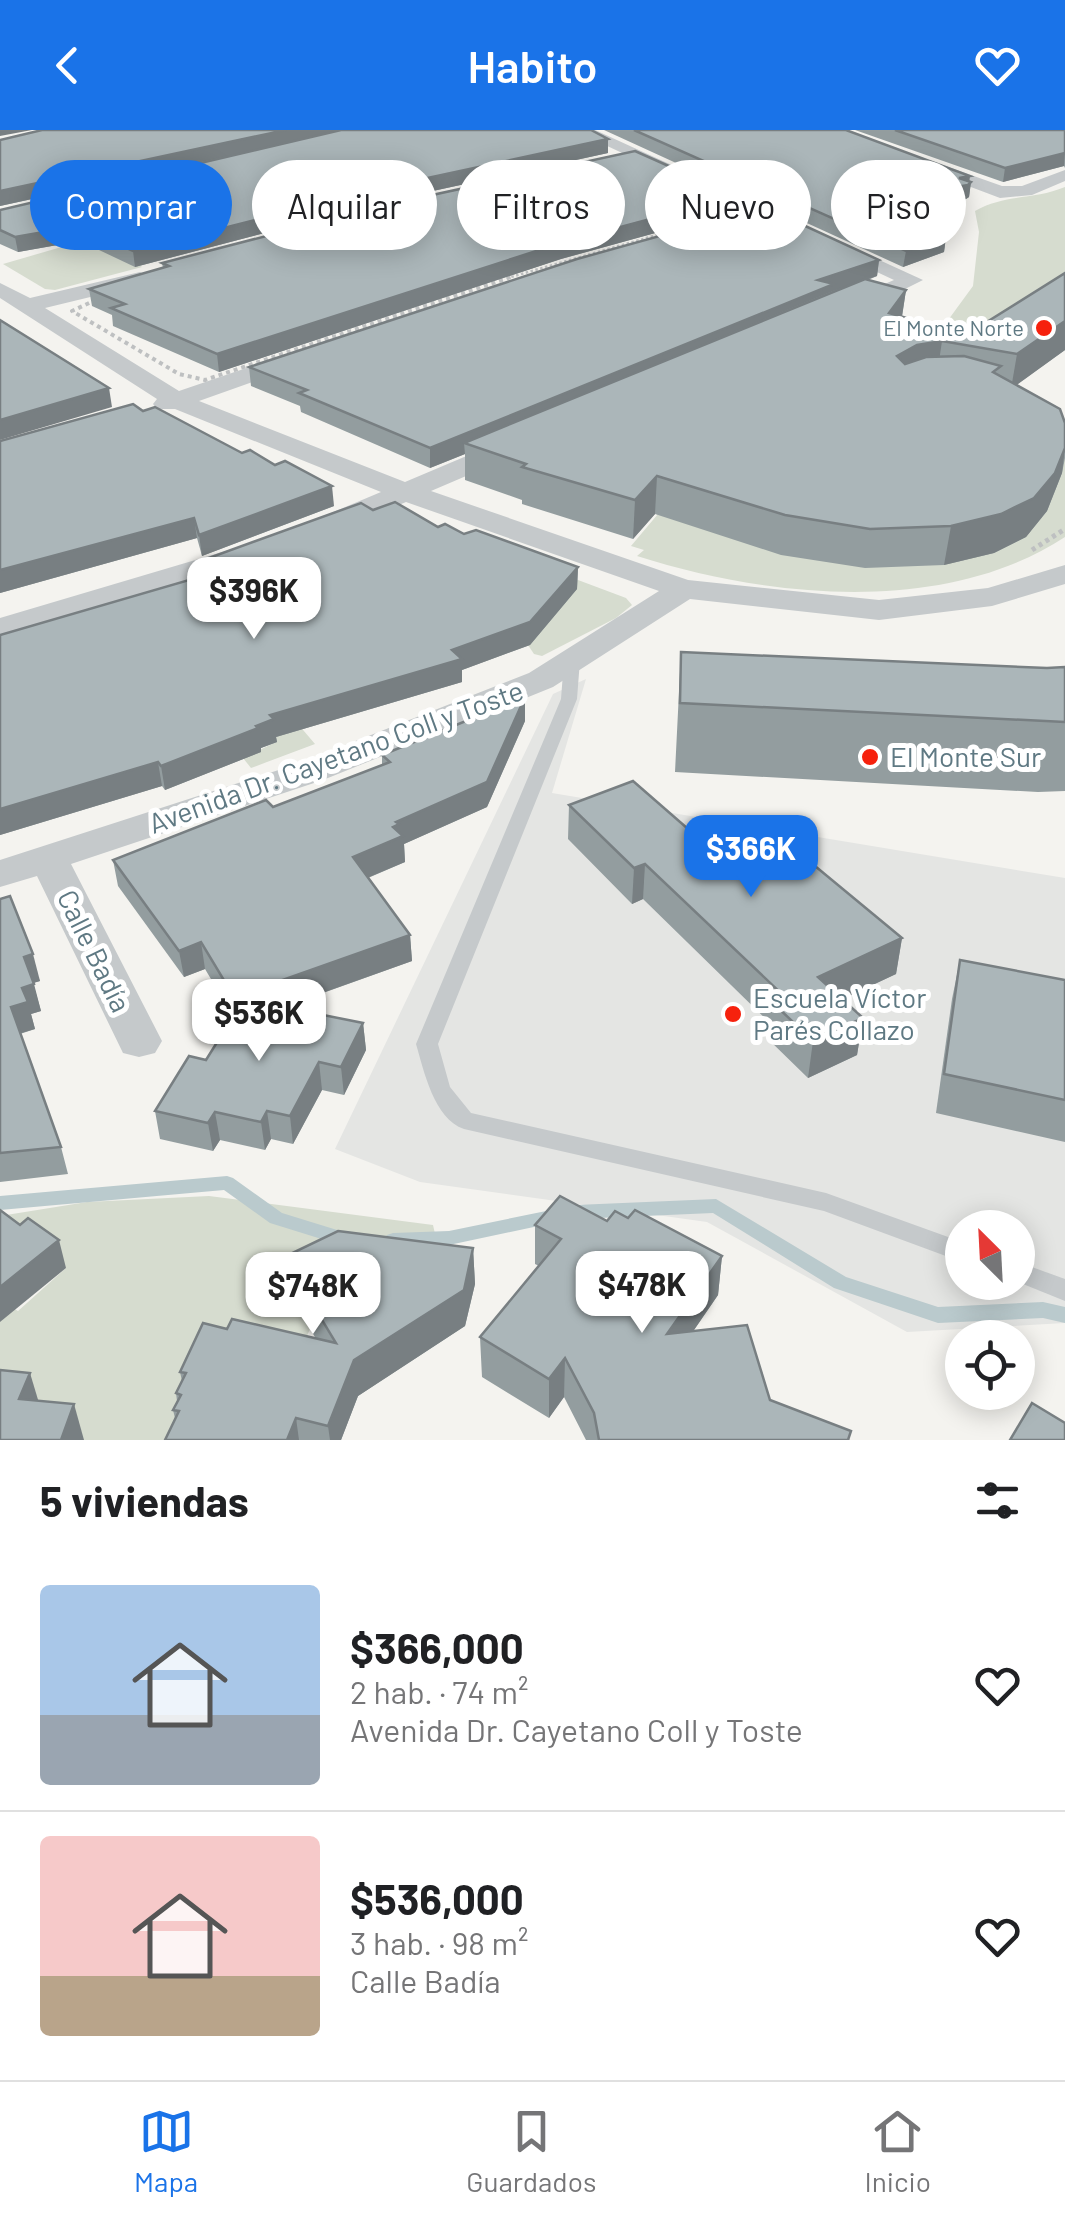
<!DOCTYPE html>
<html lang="es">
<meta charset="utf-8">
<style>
:root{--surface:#fff;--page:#f2f2f2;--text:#202124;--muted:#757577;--line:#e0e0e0;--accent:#1a73e8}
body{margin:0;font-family:Barlow,sans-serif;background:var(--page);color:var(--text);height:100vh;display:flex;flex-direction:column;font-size:38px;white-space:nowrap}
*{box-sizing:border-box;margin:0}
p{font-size:32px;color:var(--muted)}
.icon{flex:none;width:55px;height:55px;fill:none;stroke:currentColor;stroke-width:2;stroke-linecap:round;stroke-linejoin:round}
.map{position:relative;height:1310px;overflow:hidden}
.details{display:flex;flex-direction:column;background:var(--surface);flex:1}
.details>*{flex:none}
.hud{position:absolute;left:30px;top:30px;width:1005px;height:90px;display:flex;gap:20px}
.needle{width:65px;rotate:336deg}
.tools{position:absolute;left:945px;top:1080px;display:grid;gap:20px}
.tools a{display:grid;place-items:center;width:90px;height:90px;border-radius:50%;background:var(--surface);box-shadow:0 5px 25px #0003;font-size:50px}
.price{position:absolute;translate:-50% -85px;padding:0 22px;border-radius:20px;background:#fff;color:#222;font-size:32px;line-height:65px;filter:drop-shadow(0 2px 5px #0008)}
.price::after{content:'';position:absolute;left:50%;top:60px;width:30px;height:22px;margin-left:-15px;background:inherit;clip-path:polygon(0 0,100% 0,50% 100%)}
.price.on{background:var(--accent);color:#fff}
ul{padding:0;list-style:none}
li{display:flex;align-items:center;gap:30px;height:250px;padding:0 40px}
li+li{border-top:2px solid var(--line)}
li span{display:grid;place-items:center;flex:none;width:280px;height:200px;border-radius:10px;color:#555}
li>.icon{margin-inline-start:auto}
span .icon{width:120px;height:120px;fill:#fffc;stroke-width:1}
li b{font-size:42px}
h2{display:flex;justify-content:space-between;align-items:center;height:120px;padding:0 40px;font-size:42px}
.tag{padding:0 35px;border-radius:45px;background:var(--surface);box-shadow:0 5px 25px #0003;font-size:35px;line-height:90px}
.tag.on{background:var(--accent);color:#fff}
header{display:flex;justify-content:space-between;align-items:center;height:130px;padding:0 40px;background:var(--accent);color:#fff;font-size:45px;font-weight:600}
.tabs{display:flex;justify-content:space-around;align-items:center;height:140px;border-top:2px solid var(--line);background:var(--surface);font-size:28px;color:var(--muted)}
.tabs a{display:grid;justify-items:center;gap:5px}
.tabs .on{color:var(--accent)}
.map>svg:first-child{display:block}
.built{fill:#e4e5e3;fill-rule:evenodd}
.green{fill:#d6dccf}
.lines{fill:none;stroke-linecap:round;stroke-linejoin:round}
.stream{fill:#bacacd;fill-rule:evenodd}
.path-far2{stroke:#bec0c1;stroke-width:2.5;stroke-dasharray:2.5 2.5;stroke-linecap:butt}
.path-far1{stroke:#bec0c1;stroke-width:4;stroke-dasharray:4 4;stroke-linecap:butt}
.path{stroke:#bec0c1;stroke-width:5;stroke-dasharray:4 4;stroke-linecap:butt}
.service{fill:#c5c9cb;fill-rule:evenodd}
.minor{fill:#c5c9cb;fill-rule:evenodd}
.wall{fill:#939d9f}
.shaded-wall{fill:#787f82}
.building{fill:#abb6b9;stroke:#787f82;stroke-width:2.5}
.poi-dot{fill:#f6210d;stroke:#fff;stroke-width:4}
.labels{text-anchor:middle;stroke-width:10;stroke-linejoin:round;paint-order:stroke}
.far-poi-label{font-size:22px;fill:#5f7983;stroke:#fff;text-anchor:end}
.street-label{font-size:28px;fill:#5f7983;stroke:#fff}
.poi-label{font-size:28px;fill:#5f7983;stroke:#fff;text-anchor:start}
</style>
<header><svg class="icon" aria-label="back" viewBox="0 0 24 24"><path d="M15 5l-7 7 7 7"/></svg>Habito<svg class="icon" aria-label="heart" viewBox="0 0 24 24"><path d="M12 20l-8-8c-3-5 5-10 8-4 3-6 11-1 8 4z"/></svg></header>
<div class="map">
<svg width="1065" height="1310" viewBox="0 0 1065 1310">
<rect width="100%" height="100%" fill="#f4f3ef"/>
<!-- built -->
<path class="built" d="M586 549 552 663 1065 748V1193L907 1202 707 1092 420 1052 335 1019 553 564ZM962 1098H1018V1152H962Z"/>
<!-- green -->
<g class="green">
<path d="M1065 57V168L959 263 1065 290V407C945 486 768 468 637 426L644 420 631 416 674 365 916 234 973 156 979 102 975 81C1004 64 1034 70 1065 57Z"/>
<polygon points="89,109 142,137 55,160 45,159 3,134"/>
<polygon points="530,432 626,468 632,475 616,488 542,526 534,524 526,512"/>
<polygon points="264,554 315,614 251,638 243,628 276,612"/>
<polygon points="209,1066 433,1095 438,1117 289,1162 310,1199 293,1238 184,1310 39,1310 0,1279 0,1190 13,1178 18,1181 66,1138 0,1086 87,1072"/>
</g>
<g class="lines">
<!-- stream -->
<g class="stream">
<polygon points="227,1046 233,1048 282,1083 350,1104 353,1109 350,1114 344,1116 270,1093 224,1060 0,1080 0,1066"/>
<polygon points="716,1069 846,1147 938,1177 1043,1172 1065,1177 1065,1193 1043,1188 938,1193 834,1158 713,1083 576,1089 570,1087 567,1082 570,1077 576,1075"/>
<polygon points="556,1079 562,1081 565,1086 562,1091 449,1115 393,1117 387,1115 384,1110 387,1105 393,1103 449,1101"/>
</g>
<!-- path-far2 -->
<polyline class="path-far2" points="165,149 628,33 641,34 737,82 504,149"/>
<!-- path-far1 -->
<polyline class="path-far1" points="173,147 102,167 72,181 179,244 205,250 511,147"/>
<!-- path -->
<polyline class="path" points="1032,420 1065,399"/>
<!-- service -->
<g class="service">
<path d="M572 525 580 530 577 569 438 914 450 957 471 983 826 1063 962 1112V1132L824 1081 464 999C434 989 424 941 416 914L561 569 564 530Z"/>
<polygon points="1018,1132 1065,1149 1065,1171 1018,1152"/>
</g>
<!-- minor -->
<g class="minor">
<polygon points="573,0 595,0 923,150 861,181 845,181 845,171 894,150"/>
<polygon points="820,0 844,0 1002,56 1022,56 1065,40 1065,51 1032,65 1000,68"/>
<polygon points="140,142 151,148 148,153 45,178 179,261 290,223 306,223 306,233 199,271 405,352 502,311 520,311 524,317 520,323 431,361 688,450 879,470 988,458 1065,435 1065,454 992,476 879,490 690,469 553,557 323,650 71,734 162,911 155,923 139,927 123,923 37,746 0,757 0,730 297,634 529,543 659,461 406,372 332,403 312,403 307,397 312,391 381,362 175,279 157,279 153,274 157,269 0,168 0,153 30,168"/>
<polygon points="256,412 271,421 267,427 0,508 0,488"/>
</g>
</g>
<!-- wall -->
<g class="wall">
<polygon points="604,0 846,0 971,52 969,67 966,69 925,76 941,83 939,98 936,98 935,103 946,107 944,122 903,137"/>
<polygon points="855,0 1065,0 1065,38 1064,36 1003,52"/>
<polygon points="0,10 608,23 382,72 135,137 80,111 18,122 0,114 0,80 252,21 0,76"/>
<polygon points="735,81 561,129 219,242 113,196 112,185 92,176 89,159 163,138 162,133"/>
<polygon points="879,130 877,146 868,150 906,160 902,187 966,205 1065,143 1065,220 1016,255 1065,293 1065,328 1062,343 1047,381 1026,407 994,423 944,435 865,438 781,425 655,384 633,409 522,374 522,370 465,350 465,324 430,338 301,282 300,276 251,256 249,237"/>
<polygon points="143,281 334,376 202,426 197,408 0,463 0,311"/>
<polygon points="373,380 578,437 577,459 530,515 462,540 462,552 276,607 277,612 261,618 261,622 165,660 162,656 0,705 0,505 208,444 206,429"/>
<polygon points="681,522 1047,538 1065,537 1065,661 1038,662 675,642"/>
<polygon points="525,567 525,591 487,677 404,714 405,732 368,748 410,805 412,831 284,877 363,893 366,920 344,965 322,960 293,1014 271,1009 265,1020 220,1010 213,1021 160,1009 155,981 206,930 233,886 205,839 184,847 118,756 113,730 273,677 382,635 382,625"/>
<polygon points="569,675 703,712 902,808 896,844 842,869 863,888 857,925 808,948 768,909 770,893 643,769 632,774 568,709"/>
<polygon points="0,769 40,851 33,853 41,881 31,884 35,899 20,904 61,1017 68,1044 0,1052"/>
<polygon points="960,830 1065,850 1065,1012 936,983 952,869"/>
<polygon points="628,1088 722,1126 718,1165 693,1201 770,1270 850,1310 586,1310 564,1267 549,1288 482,1247 480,1207 539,1136 535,1134 535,1095 607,1091"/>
<polygon points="473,1118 475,1154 465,1196 358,1266 341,1310 165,1310 175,1288 173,1280 177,1271 176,1263 182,1251 180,1242 227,1199 316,1209 289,1162 284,1127"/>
</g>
<!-- shaded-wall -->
<g class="shaded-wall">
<polygon points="0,0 32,0 0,6"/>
<polygon points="286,0 348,0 0,76 0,61"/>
<polygon points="608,9 608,23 382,72 135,137 133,121 381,58"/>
<polygon points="1065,23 1064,36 1003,52 1005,38"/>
<polygon points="970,46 969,54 971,52 969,67 966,69 917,78 917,83 909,65 959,48"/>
<polygon points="736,66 735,81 561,129 219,242 217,224 561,113"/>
<polygon points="941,83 939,98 936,98 935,106 918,112 924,86"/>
<polygon points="78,96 80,111 18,122 15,107"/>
<polygon points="946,107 944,122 903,137 906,121"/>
<polygon points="879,130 877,146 833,161 464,313 465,324 430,338 430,318 818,150"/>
<polygon points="906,160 901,192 889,183"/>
<polygon points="1065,191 1065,220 1011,259 1017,224"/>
<polygon points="942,211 937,245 912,249 897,226 917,215"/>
<polygon points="109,258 112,277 0,310 0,290"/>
<polygon points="1065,318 1062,343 1047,381 1026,407 994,423 944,435 951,396"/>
<polygon points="657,346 655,384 633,409 635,370"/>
<polygon points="332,356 334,376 202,426 199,405"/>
<polygon points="194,388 197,408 0,463 0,440"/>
<polygon points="578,437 577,459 530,515 462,540 462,552 276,607 277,612 261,618 261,622 165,660 161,636 256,596 270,585 452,520"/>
<polygon points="525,567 525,591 487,677 404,714 405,732 355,753 353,727 393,697 396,692"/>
<polygon points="158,632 162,656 0,705 0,679"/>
<polygon points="645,734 643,769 632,774 634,738"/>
<polygon points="410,805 412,831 238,893 234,867"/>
<polygon points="902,808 896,844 813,883 818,847"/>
<polygon points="201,812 205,839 184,847 179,821"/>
<polygon points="33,824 40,851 30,854 24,827"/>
<polygon points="34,854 41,881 31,884 35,899 18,904 11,877 22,858"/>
<polygon points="863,888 857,925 808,948 813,911"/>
<polygon points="363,893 366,920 344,965 341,937"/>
<polygon points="319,932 322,960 293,1014 290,986"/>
<polygon points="267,981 271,1009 265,1020 261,992"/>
<polygon points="215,982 220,1010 213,1021 208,993"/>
<polygon points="59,1110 66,1138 0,1192 0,1157"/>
<polygon points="473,1118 475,1154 465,1196 358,1266 341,1310 330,1310 328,1296 354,1230"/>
<polygon points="722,1126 718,1165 664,1244 667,1204"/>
<polygon points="565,1228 564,1267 549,1288 549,1249"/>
<polygon points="30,1243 42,1283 19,1269"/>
<polygon points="74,1274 84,1310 61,1310"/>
<polygon points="296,1288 299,1310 287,1310"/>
</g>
<!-- building -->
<g class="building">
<polygon points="42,0 286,0 0,61 0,10"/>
<polygon points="341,0 591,0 608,9 381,58 133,121 78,96 15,107 0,100 0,80"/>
<polygon points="634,0 846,0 970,46 959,48 971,52 968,55 909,65 919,68 909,70 941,83 924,86 937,91 920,96 946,107 906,121"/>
<polygon points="895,0 1065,0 1065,23 1005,38"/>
<polygon points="635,21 736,66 561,113 217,224 111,178 125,174 89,159 169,136 162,133 386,75"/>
<polygon points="764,77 879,130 818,150 834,154 430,318 299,263 307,260 249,237 577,129"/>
<polygon points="1065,143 1065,191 1017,224 942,211 917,215 897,226 905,234 926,227 964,226 1001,236 993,242 1060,279 1065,293 1065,318 1055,343 1034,368 1001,384 951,396 870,399 785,385 657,346 635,370 522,337 526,334 464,313 865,149 906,160 889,183 966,205"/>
<polygon points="0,190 109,258 0,290"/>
<polygon points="133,274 143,281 155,277 242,323 250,320 275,335 285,331 332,356 199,405 194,388 0,440 0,311"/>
<polygon points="395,372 438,397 445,394 464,404 476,400 578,437 530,492 452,520 462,529 270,585 274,589 256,596 258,598 161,636 158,632 0,679 0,505 210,444 206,429 361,373 373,380"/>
<polygon points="681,522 1047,538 1065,537 1065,592 680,573"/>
<polygon points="525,567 487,652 396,692 399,694 393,697 403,706 353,727 410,805 234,867 201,812 179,821 113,730 266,670 273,677 390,632 382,625"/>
<polygon points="633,651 703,712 757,688 902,808 818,847 863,888 813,911 772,872 785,867 645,734 634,738 569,675"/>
<polygon points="10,766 33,824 24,827 34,854 22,858 28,872 11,877 61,1017 0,1023 0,769"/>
<polygon points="960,830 1065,850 1065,970 944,944"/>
<polygon points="244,869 363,893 341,937 319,932 290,986 267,981 261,992 215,982 208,993 155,981 189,926 206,930"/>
<polygon points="560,1066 607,1091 615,1081 628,1088 635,1080 722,1126 667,1204 747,1195 770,1270 851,1301 848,1310 599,1310 594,1283 565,1228 549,1249 480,1207 561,1109 535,1095"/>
<polygon points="0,1080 20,1095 28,1088 59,1110 0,1157"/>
<polygon points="338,1101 473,1118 464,1160 354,1230 328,1296 296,1288 287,1310 165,1310 179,1281 173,1280 181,1265 176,1263 186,1243 180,1242 203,1193 227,1199 232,1189 336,1213 284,1127"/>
<polygon points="0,1240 30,1243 19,1269 74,1274 61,1310 0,1310"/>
<polygon points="1032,1273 1065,1293 1065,1310 1010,1310"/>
</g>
<!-- markers -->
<g class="poi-dot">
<circle cx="1044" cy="198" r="10"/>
<circle cx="870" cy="627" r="10"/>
<circle cx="733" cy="884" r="10"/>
</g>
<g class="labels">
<!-- far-poi labels -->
<g class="far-poi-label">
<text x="1024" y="206">El Monte Norte</text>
</g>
<!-- street labels -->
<g class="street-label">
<text transform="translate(336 627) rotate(-20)" y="10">Avenida Dr. Cayetano Coll y Toste</text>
<text transform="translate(94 821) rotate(64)" y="10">Calle Badía</text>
</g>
<!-- poi labels -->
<g class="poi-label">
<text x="890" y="637">El Monte Sur</text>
<text x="753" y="878">Escuela Víctor<tspan x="753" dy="32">Parés Collazo</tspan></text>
</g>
</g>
</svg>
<div class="tools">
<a><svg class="needle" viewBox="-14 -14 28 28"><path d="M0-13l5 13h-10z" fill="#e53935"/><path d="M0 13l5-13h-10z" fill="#757577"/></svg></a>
<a><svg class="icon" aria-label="locate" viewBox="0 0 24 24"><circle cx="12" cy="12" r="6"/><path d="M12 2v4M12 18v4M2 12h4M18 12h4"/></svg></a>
</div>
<b class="price" style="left:254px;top:512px">$396K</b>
<b class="price on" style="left:751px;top:770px">$366K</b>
<b class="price" style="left:259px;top:934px">$536K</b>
<b class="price" style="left:642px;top:1206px">$478K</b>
<b class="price" style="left:313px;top:1207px">$748K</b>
<div class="hud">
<a class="tag on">Comprar</a>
<a class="tag">Alquilar</a>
<a class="tag">Filtros</a>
<a class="tag">Nuevo</a>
<a class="tag">Piso</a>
</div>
</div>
<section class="details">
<h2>5 viviendas<svg class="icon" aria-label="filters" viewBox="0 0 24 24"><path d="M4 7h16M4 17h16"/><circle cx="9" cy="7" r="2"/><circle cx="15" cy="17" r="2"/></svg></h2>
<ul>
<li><span style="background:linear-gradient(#a9c7e8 65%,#9aa5b1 0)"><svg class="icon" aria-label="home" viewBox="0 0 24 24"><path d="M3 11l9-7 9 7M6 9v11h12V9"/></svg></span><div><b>$366,000</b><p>2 hab. · 74 m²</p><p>Avenida Dr. Cayetano Coll y Toste</p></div><svg class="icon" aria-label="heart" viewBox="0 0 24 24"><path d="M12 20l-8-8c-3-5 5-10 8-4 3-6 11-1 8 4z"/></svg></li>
<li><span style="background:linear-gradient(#f6c9c9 70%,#b9a48a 0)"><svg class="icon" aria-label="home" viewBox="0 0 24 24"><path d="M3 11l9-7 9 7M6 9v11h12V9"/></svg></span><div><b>$536,000</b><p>3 hab. · 98 m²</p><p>Calle Badía</p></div><svg class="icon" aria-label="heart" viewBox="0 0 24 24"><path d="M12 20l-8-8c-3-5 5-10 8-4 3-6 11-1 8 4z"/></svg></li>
</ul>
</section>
<nav class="tabs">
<a class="on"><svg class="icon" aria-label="map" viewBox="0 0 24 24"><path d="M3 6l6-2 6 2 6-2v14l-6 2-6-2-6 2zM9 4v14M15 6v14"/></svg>Mapa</a>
<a><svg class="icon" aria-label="saved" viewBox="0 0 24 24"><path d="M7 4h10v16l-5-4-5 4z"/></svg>Guardados</a>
<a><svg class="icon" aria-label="home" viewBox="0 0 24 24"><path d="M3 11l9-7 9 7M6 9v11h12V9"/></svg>Inicio</a>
</nav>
